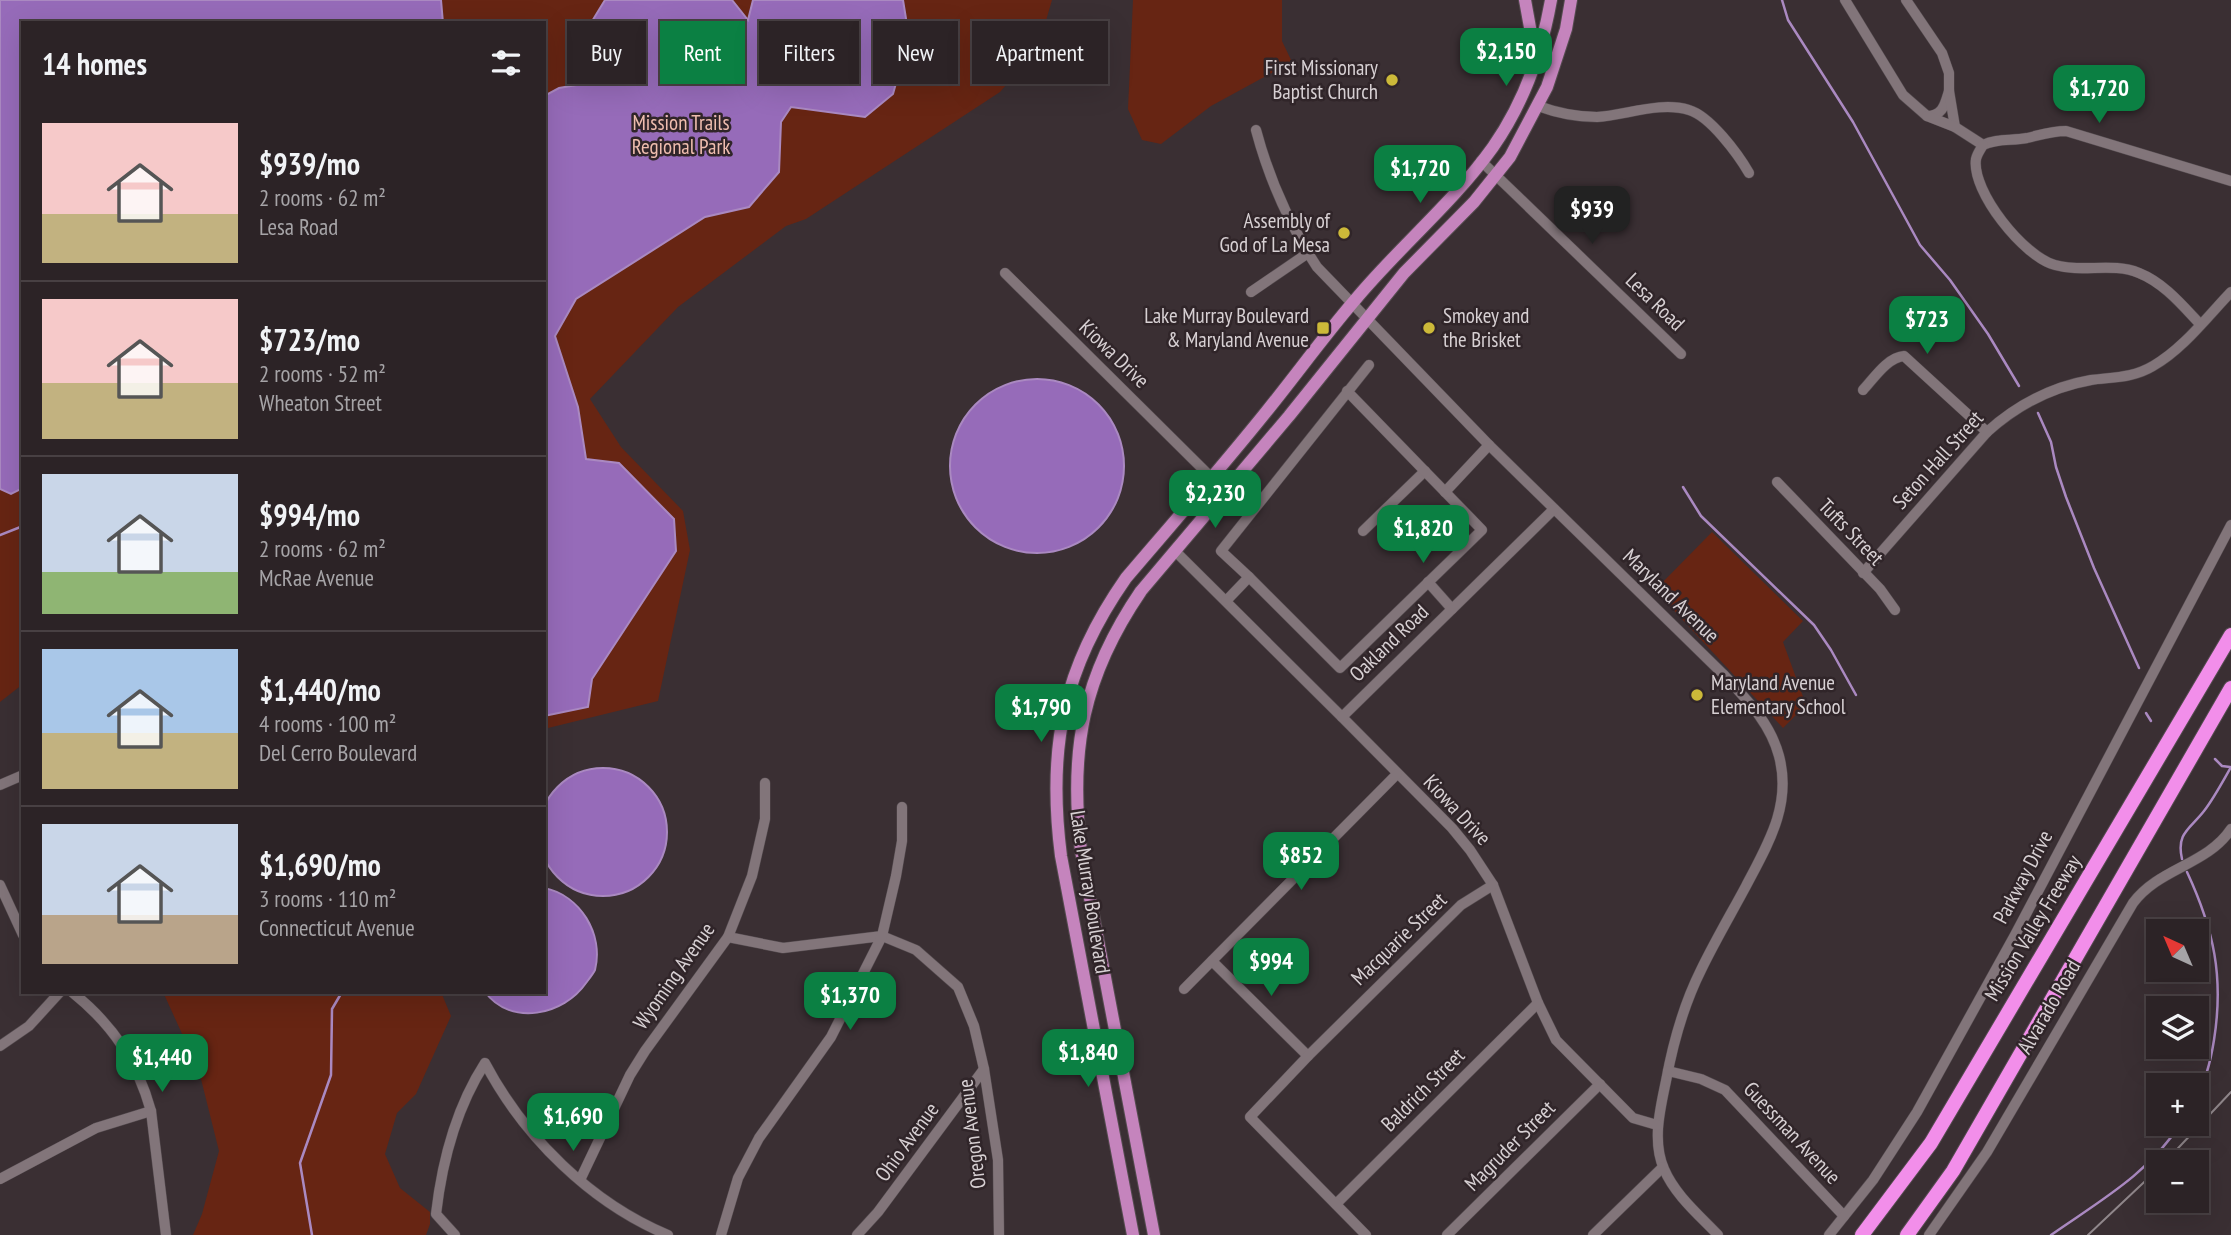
<!DOCTYPE html>
<meta charset="utf-8">
<style>
:root{--surface:#2c2326;--page:#342b2e;--text:#f1f3f6;--muted:#a6a4a7;--line:#484043;--accent:#0b8043}
body{margin:0;font-family:"PT Sans Narrow",sans-serif;background:var(--page);color:var(--text);height:100vh;display:flex;flex-direction:column;font-size:26px;white-space:nowrap}
*{box-sizing:border-box;margin:0}
p{font-size:23px;color:var(--muted)}
.icon{flex:none;width:38px;height:38px;fill:none;stroke:currentColor;stroke-width:2;stroke-linecap:round;stroke-linejoin:round}
.map{position:relative;flex:1;overflow:hidden}
.side{position:absolute;left:21px;top:21px;width:525px;height:973px;display:flex;flex-direction:column;background:var(--surface);border-radius:0px;box-shadow:0 7px 28px #0002,0 0 0 2px var(--line)}
.side>*{flex:none}
.guide{position:absolute;left:567px;top:21px;width:665px;height:63px;display:flex;gap:14px}
.needle{width:46px;rotate:316deg}
.controls{position:absolute;left:2146px;top:919px;display:grid;gap:14px}
.controls a{display:grid;place-items:center;width:63px;height:63px;border-radius:0px;background:var(--surface);box-shadow:0 7px 28px #0002,0 0 0 2px var(--line);font-size:35px}
.price{position:absolute;translate:-50% -60px;padding:0 16px;border-radius:14px;background:var(--accent);color:#fff;font-size:23px;line-height:46px;filter:drop-shadow(0 2px 4px #0008)}
.price::after{content:'';position:absolute;left:50%;top:42px;width:21px;height:16px;margin-left:-10px;background:inherit;clip-path:polygon(0 0,100% 0,50% 100%)}
.price.current{background:#222;color:#fff}
ul{padding:0;list-style:none}
li{display:flex;align-items:center;gap:21px;height:175px;padding:0 21px}
li+li{border-top:2px solid var(--line)}
li span{display:grid;place-items:center;flex:none;width:196px;height:140px;border-radius:0px;color:#555}
li>.icon{margin-inline-start:auto}
span .icon{width:84px;height:84px;fill:#fffc;stroke-width:1}
li b{font-size:30px}
h2{display:flex;justify-content:space-between;align-items:center;height:84px;padding:0 21px;font-size:30px}
.pill{padding:0 24px;border-radius:0px;background:var(--surface);box-shadow:0 7px 28px #0002,0 0 0 2px var(--line);font-size:24px;line-height:63px}
.pill.current{background:var(--accent);color:#fff}
.map>svg:first-child{display:block}
.green{fill:#672513}
.water{fill:#966bb9;stroke:#aa89c1;stroke-width:2}
.lines{fill:none;stroke-linecap:round;stroke-linejoin:round}
.stream{stroke:#aa89c1;stroke-width:2.5}
.minor-casing{stroke:#544b4f;stroke-width:11}
.major-casing{stroke:#544b4f;stroke-width:14}
.highway-casing{stroke:#544b4f;stroke-width:16}
.minor{stroke:#82757a;stroke-width:10}
.major{stroke:#c584bd;stroke-width:12}
.highway{stroke:#f28eea;stroke-width:14}
.tram{stroke:#90878b;stroke-width:2}
.poi-dot{fill:#ccb939;stroke:#302529;stroke-width:2.5}
.labels{text-anchor:middle;stroke-width:5;stroke-linejoin:round;paint-order:stroke}
.poi-label{font-size:21px;fill:#d7d0d3;stroke:#302529;text-anchor:end}
.park-label{font-size:21px;fill:#efbdaf;stroke:#302529}
.street-label{font-size:21px;fill:#d7d0d3;stroke:#302529}
</style>
<div class="map">
<svg width="2231" height="1235" viewBox="0 0 2231 1235">
<rect width="100%" height="100%" fill="#3a2f33"/>
<!-- green -->
<g class="green">
<polygon points="0,0 1052,0 1038,48 1000,92 806,219 786,226 678,307 590,399 621,447 683,511 690,550 658,701 544,729 544,23 23,23 23,684 0,702"/>
<polygon points="1133,0 1282,0 1282,41 1292,62 1211,106 1161,144 1142,140 1128,109"/>
<polygon points="1712,532 1803,621 1783,642 1806,705 1783,728 1655,590"/>
<polygon points="163,992 441,992 451,1016 416,1094 397,1113 385,1154 400,1188 430,1212 430,1224 426,1235 193,1235 202,1214 219,1151 199,1071"/>
</g>
<!-- water -->
<g class="water">
<polygon points="0,0 441,0 443,23 23,23 23,488 11,494 0,489"/>
<polygon points="605,0 732,0 748,20 753,0 903,0 909,37 893,94 865,117 791,107 781,122 779,172 749,207 705,217 576,299 555,336 578,407 586,459 619,463 674,519 676,551 592,679 588,707 544,716 544,96 559,88 600,81 604,76 599,72 584,71 572,54"/>
<circle cx="1037" cy="466" r="87"/>
<circle cx="603" cy="832" r="64"/>
<path d="M544 888C580 895 604 934 595 970 593 974 589 979 586 983 564 1015 511 1027 485 992H544Z"/>
</g>
<g class="lines">
<!-- stream -->
<g class="stream">
<polyline points="1782,0 1788,20 1853,122 1920,245 1950,280 1988,334 2019,386"/>
<polyline points="2038,413 2051,442 2056,467 2066,497 2094,568 2139,668"/>
<polyline points="1683,487 1701,516 1814,625 1831,650 1856,695"/>
<polyline points="0,535 23,526"/>
<polyline points="2146,713 2151,721"/>
<polyline points="2215,759 2222,766 2230,767"/>
<path d="M2182 859C2176 833 2190 829 2204 811 2214 798 2223 781 2231 767"/>
<path d="M2187 872C2214 930 2224 977 2214 1040 2211 1059 2206 1081 2196 1097"/>
<polyline points="312,1235 300,1163 331,1075 332,1009 342,992"/>
<path d="M2051 1235C2098 1202 2150 1173 2180 1124"/>
</g>
<!-- minor casing -->
<g class="minor-casing">
<g id="minor">
<path d="M1845 0 1903 95 1927 116C1943 116 1945 104 1949 91"/>
<polyline points="1906,0 1942,53 1949,73 1949,91 1955,127"/>
<path d="M1538 106C1557 113 1577 117 1597 117 1626 115 1661 101 1689 110 1710 116 1738 154 1749 173"/>
<path d="M1927 116 1955 127 1983 145C1997 138 2011 141 2027 138 2040 135 2052 131 2066 131L2231 181"/>
<path d="M1256 130C1269 179 1289 224 1317 267L1489 445 1723 674C1746 699 1770 722 1779 756 1792 805 1768 844 1746 886 1731 914 1715 941 1701 970 1684 1004 1673 1043 1666 1081 1660 1110 1652 1141 1664 1169 1675 1195 1699 1215 1718 1235"/>
<path d="M1983 145C1980 150 1977 154 1976 159 1971 191 2024 257 2055 265 2083 273 2112 262 2139 273 2164 283 2182 305 2200 324"/>
<polyline points="1481,161 1681,354"/>
<polyline points="1005,273 1226,492"/>
<polyline points="1251,292 1308,253"/>
<path d="M1863 390C1874 378 1888 357 1904 356L1987 432"/>
<polyline points="1777,482 1880,589 1895,610"/>
<polyline points="1445,492 1489,445"/>
<polyline points="1363,531 1425,471"/>
<polyline points="1175,551 1342,717 1452,828 1470,850 1493,885 1538,1003 1556,1040 1633,1118 1657,1125"/>
<path d="M1863 573 1987 432C2017 405 2051 387 2091 380 2113 377 2133 378 2153 366 2183 349 2207 317 2231 292"/>
<polyline points="1249,577 1340,668 1482,530 1347,391"/>
<polyline points="1428,582 1452,609"/>
<polyline points="1226,601 1249,577 1221,551 1369,365"/>
<polyline points="1342,717 1554,509"/>
<polyline points="0,785 23,775"/>
<polyline points="0,885 23,935"/>
<polyline points="728,937 783,948 882,936 916,950 958,987 974,1026 984,1069 998,1160 999,1235"/>
<polyline points="1212,961 1308,1056"/>
<polyline points="1184,989 1397,774"/>
<path d="M72 992C113 1025 137 1061 151 1111L166 1235"/>
<polyline points="0,1046 29,1026 60,992"/>
<polyline points="1668,1071 1701,1079 1725,1090 1844,1216"/>
<polyline points="0,1179 96,1128 151,1111"/>
<polyline points="580,1180 630,1075 645,1051 728,937 752,876 765,819 765,783"/>
<polyline points="1336,1204 1538,1003"/>
<path d="M455 1235 436 1214C442 1162 456 1108 485 1063 524 1137 591 1203 668 1235"/>
<polyline points="721,1235 738,1178 759,1138 831,1037 882,936 896,876 902,841 902,807"/>
<polyline points="857,1235 878,1212 984,1069"/>
<polyline points="1366,1235 1250,1117 1308,1056 1461,905 1493,885"/>
<polyline points="1447,1235 1600,1084"/>
<polyline points="1593,1235 1663,1167"/>
<polyline points="1829,1235 1873,1180 1917,1112 2015,935 2231,525"/>
<path d="M1929 1235 1987 1152 2133 903C2159 868 2207 865 2231 829"/>
</g>
</g>
<!-- major casing -->
<g class="major-casing">
<g id="major">
<polyline points="1525,0 1535,55"/>
<path d="M1133 1235 1061 856C1047 747 1063 668 1126 578 1173 523 1221 468 1266 412 1296 375 1324 336 1355 300 1399 247 1453 203 1493 147 1523 104 1542 51 1551 0"/>
<path d="M1154 1235 1081 851C1069 749 1083 676 1141 591L1289 416 1404 273 1474 202 1510 157 1547 87 1566 29 1571 0"/>
</g>
</g>
<!-- highway casing -->
<g class="highway-casing">
<g id="highway">
<polyline points="1862,1235 1931,1143 2231,635"/>
<polyline points="1907,1235 1953,1171 2231,688"/>
</g>
</g>
<!-- minor -->
<use href="#minor" class="minor"/>
<!-- major -->
<use href="#major" class="major"/>
<!-- highway -->
<use href="#highway" class="highway"/>
<!-- tram -->
<g class="tram">
<polyline points="2165,1162 2231,1092"/>
<polyline points="2088,1235 2158,1169"/>
</g>
</g>
<!-- markers -->
<g class="poi-dot">
<circle cx="1392" cy="80" r="7"/>
<circle cx="1344" cy="233" r="7"/>
<rect x="1316" y="321" width="14" height="14" rx="3.5"/>
<circle cx="1429" cy="328" r="7"/>
<circle cx="1697" cy="695" r="7"/>
</g>
<g class="labels">
<!-- poi labels -->
<g class="poi-label">
<text x="1378" y="75">First Missionary<tspan x="1378" dy="24">Baptist Church</tspan></text>
<text x="1330" y="228">Assembly of<tspan x="1330" dy="24">God of La Mesa</tspan></text>
<text x="1309" y="323">Lake Murray Boulevard<tspan x="1309" dy="24">&amp; Maryland Avenue</tspan></text>
<text x="1443" y="323" text-anchor="start">Smokey and<tspan x="1443" dy="24">the Brisket</tspan></text>
<text x="1711" y="690" text-anchor="start">Maryland Avenue<tspan x="1711" dy="24">Elementary School</tspan></text>
</g>
<!-- park labels -->
<g class="park-label">
<text x="681" y="130">Mission Trails<tspan x="681" dy="24">Regional Park</tspan></text>
</g>
<!-- street labels -->
<g class="street-label">
<text transform="translate(1655 302) rotate(44)" y="7">Lesa Road</text>
<text transform="translate(1114 354) rotate(44)" y="7">Kiowa Drive</text>
<text transform="translate(1938 460) rotate(-48)" y="7">Seton Hall Street</text>
<text transform="translate(1851 532) rotate(46)" y="7">Tufts Street</text>
<text transform="translate(1671 596) rotate(44)" y="7">Maryland Avenue</text>
<text transform="translate(1389 643) rotate(-44)" y="7">Oakland Road</text>
<text transform="translate(1457 810) rotate(47)" y="7">Kiowa Drive</text>
<text transform="translate(2023 877) rotate(-62)" y="7">Parkway Drive</text>
<text transform="translate(1090 892) rotate(81)" y="7">Lake Murray Boulevard</text>
<text transform="translate(2033 928) rotate(-59)" y="7">Mission Valley Freeway</text>
<text transform="translate(1399 939) rotate(-44)" y="7">Macquarie Street</text>
<text transform="translate(674 976) rotate(-55)" y="7">Wyoming Avenue</text>
<text transform="translate(2049 1007) rotate(-60)" y="7">Alvarado Road</text>
<text transform="translate(1423 1090) rotate(-45)" y="7">Baldrich Street</text>
<text transform="translate(1792 1133) rotate(47)" y="7">Guessman Avenue</text>
<text transform="translate(972 1134) rotate(-97)" y="7">Oregon Avenue</text>
<text transform="translate(907 1142) rotate(-54)" y="7">Ohio Avenue</text>
<text transform="translate(1510 1146) rotate(-45)" y="7">Magruder Street</text>
</g>
</g>
</svg>
<div class="controls">
<a><svg class="needle" viewBox="-14 -14 28 28"><path d="M0-13l5 13h-10z" fill="#e53935"/><path d="M0 13l5-13h-10z" fill="#a6a4a7"/></svg></a>
<a><svg class="icon" aria-label="layers" viewBox="0 0 24 24"><path d="M12 4l9 5-9 5-9-5zM3 14l9 5 9-5"/></svg></a>
<a>+</a>
<a>−</a>
</div>
<b class="price" style="left:1506px;top:88px">$2,150</b>
<b class="price" style="left:2099px;top:125px">$1,720</b>
<b class="price" style="left:1420px;top:205px">$1,720</b>
<b class="price current" style="left:1592px;top:246px">$939</b>
<b class="price" style="left:1927px;top:356px">$723</b>
<b class="price" style="left:1215px;top:530px">$2,230</b>
<b class="price" style="left:1423px;top:565px">$1,820</b>
<b class="price" style="left:1041px;top:744px">$1,790</b>
<b class="price" style="left:1301px;top:892px">$852</b>
<b class="price" style="left:1271px;top:998px">$994</b>
<b class="price" style="left:850px;top:1032px">$1,370</b>
<b class="price" style="left:1088px;top:1089px">$1,840</b>
<b class="price" style="left:162px;top:1094px">$1,440</b>
<b class="price" style="left:573px;top:1153px">$1,690</b>
<div class="guide">
<a class="pill">Buy</a>
<a class="pill current">Rent</a>
<a class="pill">Filters</a>
<a class="pill">New</a>
<a class="pill">Apartment</a>
</div>
<section class="side">
<h2>14 homes<svg class="icon" aria-label="filters" viewBox="0 0 24 24"><path d="M4 7h16M4 17h16"/><circle cx="9" cy="7" r="2"/><circle cx="15" cy="17" r="2"/></svg></h2>
<ul>
<li><span style="background:linear-gradient(#f6c9c9 65%,#c2b280 0)"><svg class="icon" aria-label="home" viewBox="0 0 24 24"><path d="M3 11l9-7 9 7M6 9v11h12V9"/></svg></span><div><b>$939/mo</b><p>2 rooms · 62 m²</p><p>Lesa Road</p></div></li>
<li><span style="background:linear-gradient(#f6c9c9 60%,#c2b280 0)"><svg class="icon" aria-label="home" viewBox="0 0 24 24"><path d="M3 11l9-7 9 7M6 9v11h12V9"/></svg></span><div><b>$723/mo</b><p>2 rooms · 52 m²</p><p>Wheaton Street</p></div></li>
<li><span style="background:linear-gradient(#c9d6e8 70%,#8fb573 0)"><svg class="icon" aria-label="home" viewBox="0 0 24 24"><path d="M3 11l9-7 9 7M6 9v11h12V9"/></svg></span><div><b>$994/mo</b><p>2 rooms · 62 m²</p><p>McRae Avenue</p></div></li>
<li><span style="background:linear-gradient(#a9c7e8 60%,#c2b280 0)"><svg class="icon" aria-label="home" viewBox="0 0 24 24"><path d="M3 11l9-7 9 7M6 9v11h12V9"/></svg></span><div><b>$1,440/mo</b><p>4 rooms · 100 m²</p><p>Del Cerro Boulevard</p></div></li>
<li><span style="background:linear-gradient(#c9d6e8 65%,#b9a48a 0)"><svg class="icon" aria-label="home" viewBox="0 0 24 24"><path d="M3 11l9-7 9 7M6 9v11h12V9"/></svg></span><div><b>$1,690/mo</b><p>3 rooms · 110 m²</p><p>Connecticut Avenue</p></div></li>
</ul>
</section>
</div>
